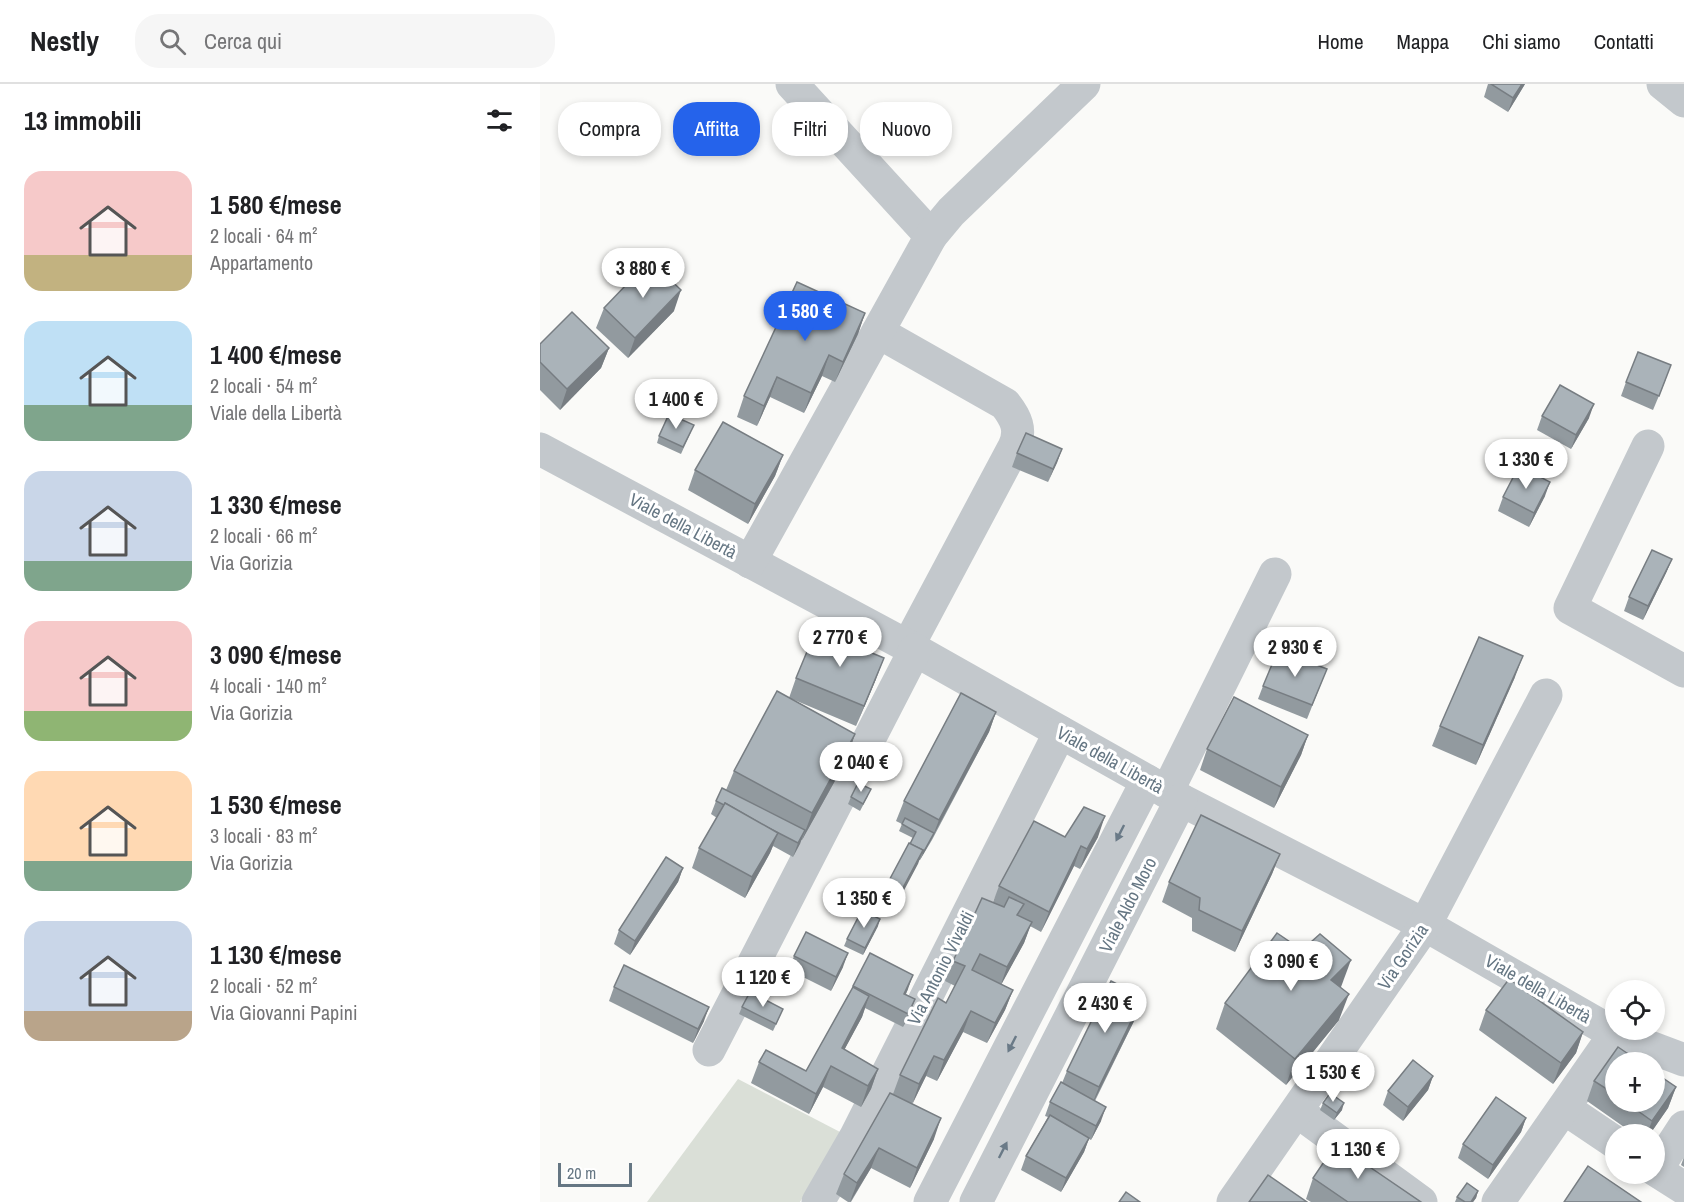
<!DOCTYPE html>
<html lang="it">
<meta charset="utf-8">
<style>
:root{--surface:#fff;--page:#f6f6f6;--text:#202124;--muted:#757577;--line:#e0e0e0;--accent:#2563eb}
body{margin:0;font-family:"Archivo Narrow",sans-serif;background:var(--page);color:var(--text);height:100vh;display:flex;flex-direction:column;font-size:22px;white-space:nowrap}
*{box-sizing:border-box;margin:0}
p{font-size:20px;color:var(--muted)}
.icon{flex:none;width:33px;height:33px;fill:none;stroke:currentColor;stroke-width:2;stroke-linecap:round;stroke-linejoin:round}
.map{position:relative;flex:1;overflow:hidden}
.panel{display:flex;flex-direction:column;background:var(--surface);width:540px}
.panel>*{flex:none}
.guide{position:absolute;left:18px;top:18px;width:570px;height:54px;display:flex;gap:12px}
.buttons{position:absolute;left:1065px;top:896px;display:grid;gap:12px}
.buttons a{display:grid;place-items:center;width:60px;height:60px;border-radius:50%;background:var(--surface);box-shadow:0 3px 9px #0003;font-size:30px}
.scale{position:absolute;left:18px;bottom:15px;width:74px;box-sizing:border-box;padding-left:6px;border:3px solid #657683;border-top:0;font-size:16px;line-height:21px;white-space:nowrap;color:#657683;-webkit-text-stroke:4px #fff;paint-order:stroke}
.price{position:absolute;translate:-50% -51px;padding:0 14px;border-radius:21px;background:#fff;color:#222;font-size:20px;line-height:39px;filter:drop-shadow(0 2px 3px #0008)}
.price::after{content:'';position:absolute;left:50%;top:36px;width:18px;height:14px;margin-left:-9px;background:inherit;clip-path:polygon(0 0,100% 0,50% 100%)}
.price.on{background:var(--accent);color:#fff}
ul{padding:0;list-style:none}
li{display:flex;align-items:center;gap:18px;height:150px;padding:0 24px}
li span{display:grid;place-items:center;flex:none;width:168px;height:120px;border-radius:18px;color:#555}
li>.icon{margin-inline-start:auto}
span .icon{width:72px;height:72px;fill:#fffc;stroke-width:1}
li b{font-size:26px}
h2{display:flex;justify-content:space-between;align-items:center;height:72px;padding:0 24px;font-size:26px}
.chip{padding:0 21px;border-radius:24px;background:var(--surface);box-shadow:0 3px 9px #0003;font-size:21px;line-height:54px}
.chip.on{background:var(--accent);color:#fff}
header{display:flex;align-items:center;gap:36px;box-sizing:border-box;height:84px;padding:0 30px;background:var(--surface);border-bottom:2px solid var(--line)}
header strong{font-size:28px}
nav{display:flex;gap:33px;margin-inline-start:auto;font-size:21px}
.search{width:420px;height:54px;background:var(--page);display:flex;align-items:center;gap:15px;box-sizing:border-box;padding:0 21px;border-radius:24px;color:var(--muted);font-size:22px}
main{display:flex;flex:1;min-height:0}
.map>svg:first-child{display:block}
.green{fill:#dadfd7}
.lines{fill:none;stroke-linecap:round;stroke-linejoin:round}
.minor{stroke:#c3c8cc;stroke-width:33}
.wall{fill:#929a9f}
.shaded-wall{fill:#777d82}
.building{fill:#aab3b9;stroke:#777d82;stroke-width:1.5}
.oneway{fill:#6a7a87}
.labels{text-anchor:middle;stroke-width:6;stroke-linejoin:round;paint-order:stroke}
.street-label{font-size:18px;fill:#657683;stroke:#fff}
</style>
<header>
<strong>Nestly</strong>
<div class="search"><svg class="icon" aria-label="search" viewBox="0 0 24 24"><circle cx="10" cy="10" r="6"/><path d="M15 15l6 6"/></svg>Cerca qui</div>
<nav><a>Home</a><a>Mappa</a><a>Chi siamo</a><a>Contatti</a></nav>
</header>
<main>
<section class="panel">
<h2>13 immobili<svg class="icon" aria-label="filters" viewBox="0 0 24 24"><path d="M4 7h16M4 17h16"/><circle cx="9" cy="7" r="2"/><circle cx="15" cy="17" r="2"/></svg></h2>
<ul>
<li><span style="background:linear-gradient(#f6c9c9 70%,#c2b280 0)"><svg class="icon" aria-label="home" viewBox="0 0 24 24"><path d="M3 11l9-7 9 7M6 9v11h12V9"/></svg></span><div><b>1 580 €/mese</b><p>2 locali · 64 m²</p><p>Appartamento</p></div></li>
<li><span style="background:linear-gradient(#bfe0f5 70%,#7fa58c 0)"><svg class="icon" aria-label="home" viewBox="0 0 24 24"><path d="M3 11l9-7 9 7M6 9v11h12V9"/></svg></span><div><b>1 400 €/mese</b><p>2 locali · 54 m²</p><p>Viale della Libertà</p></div></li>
<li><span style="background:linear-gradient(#c9d6e8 75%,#7fa58c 0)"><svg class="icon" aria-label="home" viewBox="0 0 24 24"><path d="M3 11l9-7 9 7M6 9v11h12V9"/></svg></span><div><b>1 330 €/mese</b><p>2 locali · 66 m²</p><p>Via Gorizia</p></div></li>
<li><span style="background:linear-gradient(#f6c9c9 75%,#8fb573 0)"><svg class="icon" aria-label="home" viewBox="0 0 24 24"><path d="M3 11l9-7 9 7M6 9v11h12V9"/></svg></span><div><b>3 090 €/mese</b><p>4 locali · 140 m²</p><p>Via Gorizia</p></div></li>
<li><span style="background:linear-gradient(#ffd9b3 75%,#7fa58c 0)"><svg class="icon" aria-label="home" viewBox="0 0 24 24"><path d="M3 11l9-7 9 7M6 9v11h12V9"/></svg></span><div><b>1 530 €/mese</b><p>3 locali · 83 m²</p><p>Via Gorizia</p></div></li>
<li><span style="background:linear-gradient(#c9d6e8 75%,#b9a48a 0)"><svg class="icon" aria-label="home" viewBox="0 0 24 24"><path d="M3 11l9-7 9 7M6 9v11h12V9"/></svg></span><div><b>1 130 €/mese</b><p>2 locali · 52 m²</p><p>Via Giovanni Papini</p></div></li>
</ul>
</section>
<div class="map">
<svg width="1144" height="1118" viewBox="0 0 1144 1118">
<rect width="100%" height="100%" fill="#fafaf8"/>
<!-- green -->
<polygon class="green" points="198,995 302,1049 260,1118 107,1118"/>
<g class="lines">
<!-- minor -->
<g class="minor">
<polyline points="252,0 391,152"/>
<polyline points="1123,0 1144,17"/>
<path d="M338 248 465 320C476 334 482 346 474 363L368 562"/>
<polyline points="1108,362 1030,524 1144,587"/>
<polyline points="0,365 375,566 641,716 885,841 1075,950 1144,976"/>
<polyline points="210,478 391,152 411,128 544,0"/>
<polyline points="627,708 735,490"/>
<polyline points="169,966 375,566"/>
<polyline points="1024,1024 1076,1059"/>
<polyline points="757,1027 881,1118"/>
<polyline points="1114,1085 1144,1104"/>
<polyline points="1116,1086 1144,1043"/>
<polyline points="278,1118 316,1052 520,648"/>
<polyline points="390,1118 607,697"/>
<polyline points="436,1118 641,716"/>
<polyline points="693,1118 885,841 1006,611"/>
<polyline points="958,1118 1075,950"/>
</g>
</g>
<!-- wall -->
<g class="wall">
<polygon points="948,0 985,0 968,28 944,13"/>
<polygon points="64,224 134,227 88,274 56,244"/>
<polygon points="325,229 318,250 295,298 282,292 264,329 230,313 217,342 197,333 204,312"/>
<polygon points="0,260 69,264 61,284 20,326 0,306"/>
<polygon points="1126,295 1113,326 1081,312 1086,298"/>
<polygon points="1002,332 1049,334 1031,365 997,346"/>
<polygon points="151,348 141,370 117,359 119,352"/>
<polygon points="522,365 508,398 472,383 477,369"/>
<polygon points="243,371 235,392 208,440 148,406 155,386"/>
<polygon points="1005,412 989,443 958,427 963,413"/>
<polygon points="1132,475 1126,489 1103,536 1084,527 1089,513"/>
<polygon points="787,585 767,635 718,615 723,602"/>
<polygon points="975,593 936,681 892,662 900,642"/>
<polygon points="256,594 336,595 316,642 252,615 315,650 306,677 262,756 261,756 253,773 233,762 230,769 205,814 152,784 159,764 177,734 171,730 176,717 186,706 194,687 249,614"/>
<polygon points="456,628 449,648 392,756 380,776 379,776 353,827 339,820 344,806 373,754 359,747 362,740 356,737 364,717"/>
<polygon points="768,651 761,671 734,724 660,686 667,665"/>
<polygon points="328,712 320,727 308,720 311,713"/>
<polygon points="525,753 558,753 540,785 534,782 501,848 490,842 484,859 461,900 473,906 465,926 447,959 423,948 397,997 386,992 372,1020 394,1055 370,1104 331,1084 311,1118 308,1118 296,1110 304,1090 353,1010 360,991 406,919 415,902 405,897 413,877 453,818 459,802"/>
<polygon points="740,770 732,790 695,868 652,847 652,834 622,818 629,798"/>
<polygon points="143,784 138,798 90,871 74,860 79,846"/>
<polygon points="338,842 323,871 304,862 307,855"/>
<polygon points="254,872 303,883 291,907 249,886"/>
<polygon points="313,902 368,905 366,910 375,915 370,929 363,943 325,924 322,933 304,966 338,985 331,1005 321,1023 283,1003 269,1030 211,999 219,978 266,987 311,907"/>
<polygon points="74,903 164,937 153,959 69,917"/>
<polygon points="800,903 799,936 746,1001 676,945 685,919"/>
<polygon points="603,913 596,933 555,1017 561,1037 551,1056 549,1055 544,1068 521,1108 481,1086 486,1072 508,1033 505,1032 510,1018 522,999 527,987"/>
<polygon points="202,923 240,932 233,947 199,930"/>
<polygon points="946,926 1043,948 1036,969 1013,1000 939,946"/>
<polygon points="1076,978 1076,1017 1114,1017 1136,1003 1128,1024 1110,1050 1094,1050 1047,1017 1054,997"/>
<polygon points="893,992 888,1006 863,1037 843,1021 848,1007"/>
<polygon points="783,1019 802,1026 794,1036 780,1026"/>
<polygon points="986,1034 981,1048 948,1095 918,1074 923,1060"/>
<polygon points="1144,1073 1144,1083 1141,1081"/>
<polygon points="773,1094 881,1118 771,1118 766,1115"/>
<polygon points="938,1107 936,1114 933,1118 915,1118 917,1113"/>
</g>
<!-- shaded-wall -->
<g class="shaded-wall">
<polygon points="982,0 985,0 968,28 973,14"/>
<polygon points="141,206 134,227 88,274 95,254"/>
<polygon points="325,229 318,250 295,298 303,278"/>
<polygon points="69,264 61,284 20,326 27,305"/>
<polygon points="289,271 282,292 264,329 271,309"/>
<polygon points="237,293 230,313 217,342 224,322"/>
<polygon points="1054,320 1049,334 1031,365 1036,351"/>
<polygon points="522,365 517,379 508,398 513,385"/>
<polygon points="243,371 235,392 208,440 215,420"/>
<polygon points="1010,398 1005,412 989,443 994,429"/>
<polygon points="1132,475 1126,489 1103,536 1108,522"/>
<polygon points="983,572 975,593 936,681 943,661"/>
<polygon points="344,574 336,595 316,642 324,622"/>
<polygon points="456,628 449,648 380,776 383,769 394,749 399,736"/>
<polygon points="315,650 306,677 262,756 272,729"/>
<polygon points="768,651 761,671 734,724 741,703"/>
<polygon points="565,732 558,753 540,785 547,765"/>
<polygon points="265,746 260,760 253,773 258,759"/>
<polygon points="238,749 230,769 205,814 212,793"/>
<polygon points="541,762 534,782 501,848 509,828"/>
<polygon points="383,766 378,780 353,827 358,813"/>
<polygon points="740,770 732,790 695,868 702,847"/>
<polygon points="143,784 138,798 90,871 95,857"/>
<polygon points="340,835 338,842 323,871 325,864"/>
<polygon points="492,838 484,859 460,903 467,883"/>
<polygon points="308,869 303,883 291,907 296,893"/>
<polygon points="811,876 801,903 781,922 791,896"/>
<polygon points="373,891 368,905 359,924 364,910"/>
<polygon points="473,906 465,926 447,959 455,939"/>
<polygon points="809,910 799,936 746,1001 755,975"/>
<polygon points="329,912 322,933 294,985 302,964"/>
<polygon points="603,913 596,933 551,1023 559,1003"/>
<polygon points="375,915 370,929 363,943 368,930"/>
<polygon points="169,923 164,937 153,959 158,945"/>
<polygon points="431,927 423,948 397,997 404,976"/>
<polygon points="1043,948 1036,969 1013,1000 1021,979"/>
<polygon points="394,972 386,992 372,1021 379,1000"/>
<polygon points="291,982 283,1003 269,1030 276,1010"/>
<polygon points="338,985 331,1005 321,1023 328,1002"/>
<polygon points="893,992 888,1006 863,1037 868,1023"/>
<polygon points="1136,1003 1128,1024 1110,1050 1107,1050 1112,1037"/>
<polygon points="804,1019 802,1026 794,1036 797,1029"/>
<polygon points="566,1023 561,1037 551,1056 556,1042"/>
<polygon points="401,1034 394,1055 370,1104 377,1084"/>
<polygon points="986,1034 981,1048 948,1095 953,1081"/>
<polygon points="549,1054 544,1068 521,1108 526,1094"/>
<polygon points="339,1064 331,1084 310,1118 317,1099"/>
<polygon points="938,1107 936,1114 933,1118 931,1118"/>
</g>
<!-- building -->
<g class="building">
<polygon points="951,0 982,0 973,14"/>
<polygon points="110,176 141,206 95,254 64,224"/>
<polygon points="257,198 325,229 303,278 289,271 271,309 237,293 224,322 204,312"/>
<polygon points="32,228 69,264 27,305 0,278 0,260"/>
<polygon points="1098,268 1131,281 1119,312 1086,298"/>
<polygon points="1020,301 1054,320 1036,351 1002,332"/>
<polygon points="129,330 154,341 143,363 119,352"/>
<polygon points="183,338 243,371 215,420 155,386"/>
<polygon points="486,349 522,365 513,385 477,369"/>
<polygon points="979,382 1010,398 994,429 963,413"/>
<polygon points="1112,466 1132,475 1108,522 1089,513"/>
<polygon points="276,546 344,574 324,622 256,594"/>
<polygon points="939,553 983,572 943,661 900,642"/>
<polygon points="738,566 787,585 772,621 723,602"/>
<polygon points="237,607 315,650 272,729 194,687"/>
<polygon points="421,609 456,628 399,736 364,717"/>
<polygon points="694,613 768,651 741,703 667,665"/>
<polygon points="318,699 331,705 323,720 311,713"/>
<polygon points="182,704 265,746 258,759 223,741 185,719 184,721 176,717"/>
<polygon points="185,719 238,749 212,793 159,764"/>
<polygon points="544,723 565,732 547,765 541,762 509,828 459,802 494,737 525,753"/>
<polygon points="661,731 740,770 702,847 659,826 660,814 629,798"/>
<polygon points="365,734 394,749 383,769 382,768 383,766 370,760 376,748 362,740"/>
<polygon points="369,759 383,766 358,813 344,806"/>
<polygon points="126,773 143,784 95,857 79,846"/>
<polygon points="469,813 484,820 477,831 492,838 467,883 440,870 432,886 473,906 455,939 431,927 404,976 394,972 379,1000 360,991 398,914 406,919 425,882 413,877 442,814 464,823"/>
<polygon points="322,826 340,835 325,864 307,855"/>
<polygon points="266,848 308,869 296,893 254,872"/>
<polygon points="737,849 762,866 780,850 811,876 791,896 809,910 755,975 685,919"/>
<polygon points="330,869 373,891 364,910 375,915 368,930 313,902"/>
<polygon points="84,881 169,923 158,945 74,903"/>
<polygon points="969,895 1043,948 1021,979 946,926"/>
<polygon points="571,897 603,913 559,1003 527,987"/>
<polygon points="313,903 329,912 302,964 338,985 328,1002 291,982 276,1010 219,978 226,966 266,987"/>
<polygon points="210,908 243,925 236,940 202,923"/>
<polygon points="1078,963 1100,978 1076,978 1076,1011 1054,997"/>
<polygon points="873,976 893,992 868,1023 848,1007"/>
<polygon points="1114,988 1136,1003 1112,1037 1084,1017 1114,1017"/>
<polygon points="521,998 566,1023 556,1042 510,1018"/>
<polygon points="350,1009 401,1034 377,1084 339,1064 317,1099 304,1090"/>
<polygon points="790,1009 804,1019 797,1029 783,1019"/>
<polygon points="956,1013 986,1034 953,1081 923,1060"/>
<polygon points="510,1031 549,1054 526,1094 486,1072"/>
<polygon points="796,1060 881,1118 808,1118 773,1094"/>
<polygon points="1048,1082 1101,1118 1024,1118"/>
<polygon points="728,1091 767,1118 709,1118"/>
<polygon points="927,1099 938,1107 931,1118 925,1118 917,1113"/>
<polygon points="586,1108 600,1118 579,1118"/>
</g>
<!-- one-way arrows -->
<defs><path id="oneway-solid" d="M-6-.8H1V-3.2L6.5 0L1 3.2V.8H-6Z" transform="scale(1.5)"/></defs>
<g class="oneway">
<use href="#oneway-solid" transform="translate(580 749) rotate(117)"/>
<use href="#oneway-solid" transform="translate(472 960) rotate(117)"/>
<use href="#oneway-solid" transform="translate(463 1066) rotate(-63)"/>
</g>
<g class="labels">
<!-- street labels -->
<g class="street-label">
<text transform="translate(143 442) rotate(28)" y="6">Viale della Libertà</text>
<text transform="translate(570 676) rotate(29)" y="6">Viale della Libertà</text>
<text transform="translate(588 821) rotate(-63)" y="6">Viale Aldo Moro</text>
<text transform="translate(863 873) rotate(-56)" y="6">Via Gorizia</text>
<text transform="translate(401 884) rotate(-63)" y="6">Via Antonio Vivaldi</text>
<text transform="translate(998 905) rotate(30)" y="6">Viale della Libertà</text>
</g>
</g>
</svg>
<div class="buttons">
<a><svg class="icon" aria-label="locate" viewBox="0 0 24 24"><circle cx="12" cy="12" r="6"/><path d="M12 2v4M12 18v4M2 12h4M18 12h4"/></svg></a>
<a>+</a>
<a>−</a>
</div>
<div class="scale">20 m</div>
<b class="price" style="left:103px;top:215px">3 880 €</b>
<b class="price on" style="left:265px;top:258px">1 580 €</b>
<b class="price" style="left:136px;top:346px">1 400 €</b>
<b class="price" style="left:986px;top:406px">1 330 €</b>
<b class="price" style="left:300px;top:584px">2 770 €</b>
<b class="price" style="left:755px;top:594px">2 930 €</b>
<b class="price" style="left:321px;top:709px">2 040 €</b>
<b class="price" style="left:324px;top:845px">1 350 €</b>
<b class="price" style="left:751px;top:908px">3 090 €</b>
<b class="price" style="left:223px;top:924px">1 120 €</b>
<b class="price" style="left:565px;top:950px">2 430 €</b>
<b class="price" style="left:793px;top:1019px">1 530 €</b>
<b class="price" style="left:818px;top:1096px">1 130 €</b>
<div class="guide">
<a class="chip">Compra</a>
<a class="chip on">Affitta</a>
<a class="chip">Filtri</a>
<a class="chip">Nuovo</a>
</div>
</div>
</main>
